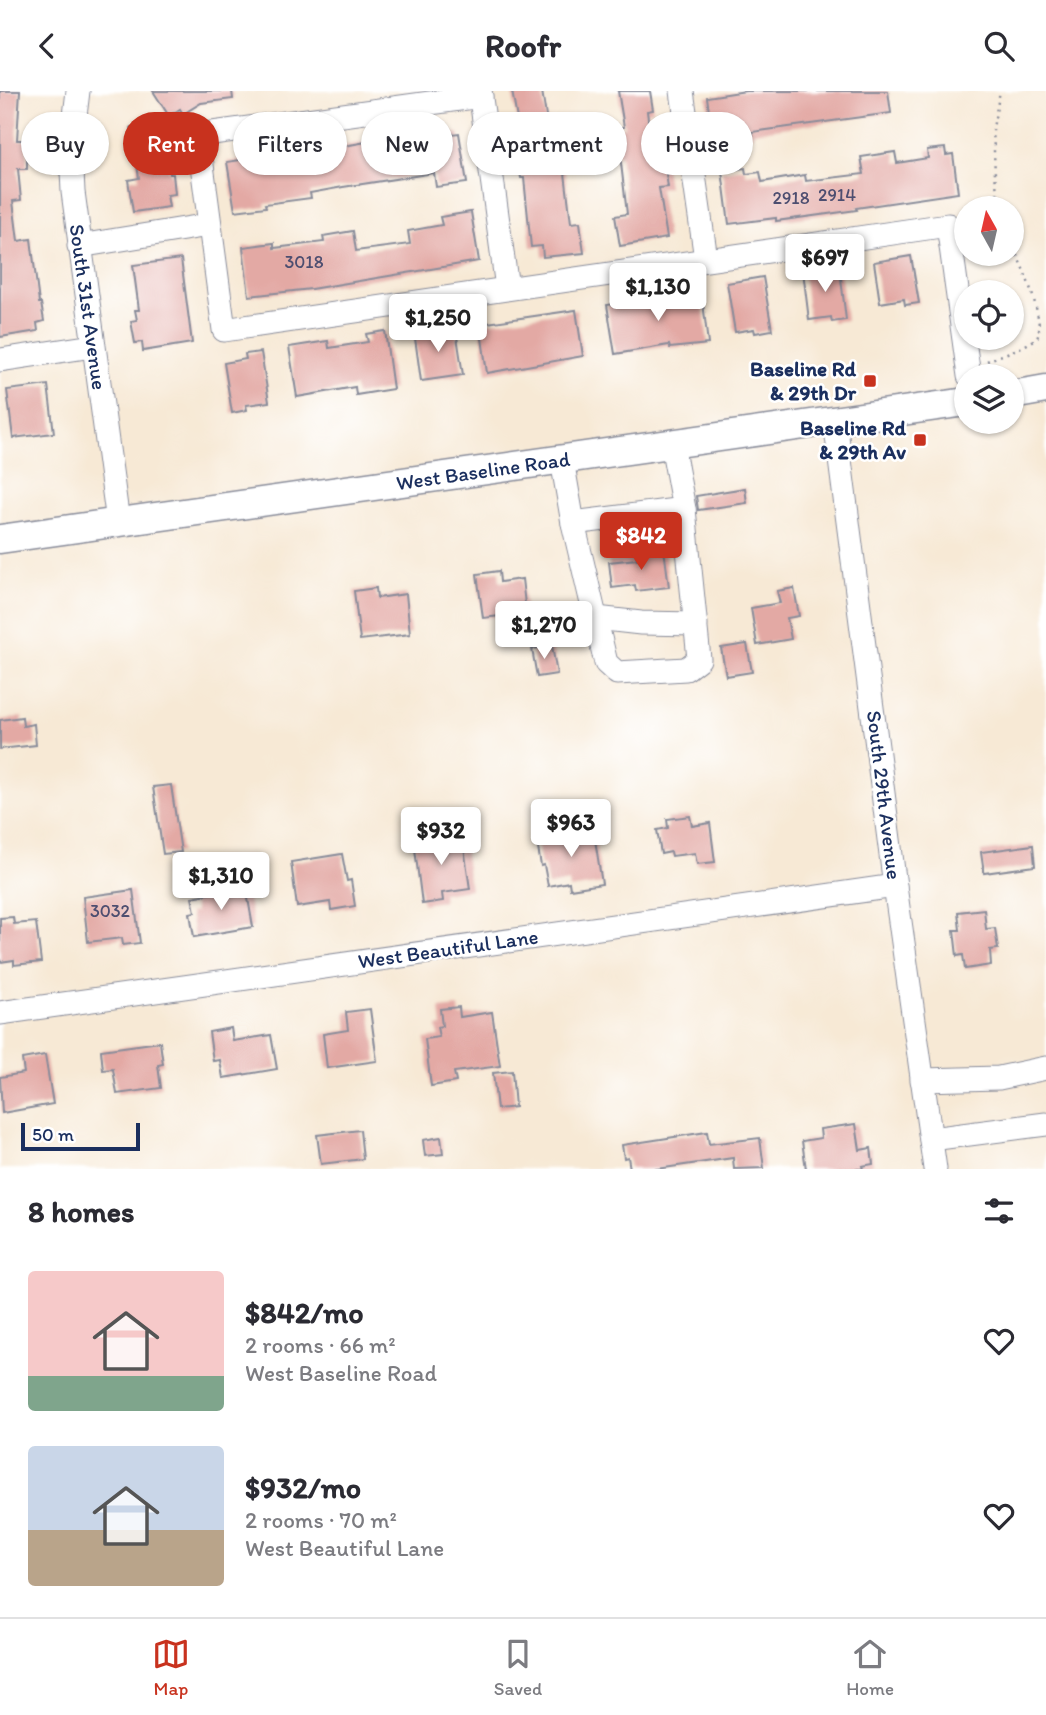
<!DOCTYPE html>
<meta charset="utf-8">
<style>
:root{--surface:#fff;--page:#f2f2f3;--text:#2b2b33;--muted:#7c7c81;--line:#e1e1e2;--accent:#c8321e}
body{margin:0;font-family:Itim,sans-serif;background:var(--page);color:var(--text);height:100vh;display:flex;flex-direction:column;font-size:26px;white-space:nowrap}
*{box-sizing:border-box;margin:0}
p{font-size:23px;color:var(--muted)}
.icon{flex:none;width:38px;height:38px;fill:none;stroke:currentColor;stroke-width:2;stroke-linecap:round;stroke-linejoin:round}
.map{position:relative;height:1078px;overflow:hidden}
.side{display:flex;flex-direction:column;background:var(--surface);flex:1}
.side>*{flex:none}
.hud{position:absolute;left:21px;top:21px;width:1004px;height:63px;display:flex;gap:14px}
.needle{width:46px;rotate:352deg}
.controls{position:absolute;left:954px;top:105px;display:grid;gap:14px}
.controls a{display:grid;place-items:center;width:70px;height:70px;border-radius:50%;background:var(--surface);box-shadow:0 2px 5px #0004;font-size:35px}
.scale{position:absolute;left:21px;bottom:18px;width:119px;box-sizing:border-box;padding-left:7px;border:4px solid #1b2f5e;border-top:0;font-size:19px;line-height:24px;white-space:nowrap;color:#1b2f5e;-webkit-text-stroke:5px #fff;paint-order:stroke}
.price{position:absolute;translate:-50% -60px;padding:0 16px;border-radius:7px;background:#fff;color:#222;font-size:23px;line-height:46px;filter:drop-shadow(0 2px 4px #0008)}
.price::after{content:'';position:absolute;left:50%;top:42px;width:21px;height:16px;margin-left:-10px;background:inherit;clip-path:polygon(0 0,100% 0,50% 100%)}
.price.on{background:var(--accent);color:#fff}
ul{padding:0;list-style:none}
li{display:flex;align-items:center;gap:21px;height:175px;padding:0 28px}
li span{display:grid;place-items:center;flex:none;width:196px;height:140px;border-radius:7px;color:#555}
li>.icon{margin-inline-start:auto}
span .icon{width:84px;height:84px;fill:#fffc;stroke-width:1}
li b{font-size:30px}
h2{display:flex;justify-content:space-between;align-items:center;height:84px;padding:0 28px;font-size:30px}
.chip{padding:0 24px;border-radius:32px;background:var(--surface);box-shadow:0 2px 5px #0004;font-size:24px;line-height:63px}
.chip.on{background:var(--accent);color:#fff}
header{display:flex;justify-content:space-between;align-items:center;height:91px;padding:0 28px;background:var(--surface);font-size:32px;font-weight:700}
.tab-bar{display:flex;justify-content:space-around;align-items:center;height:98px;border-top:2px solid var(--line);background:var(--surface);font-size:19px;color:var(--muted)}
.tab-bar a{display:grid;justify-items:center;gap:4px}
.tab-bar .on{color:var(--accent)}
.map>svg:first-child{display:block}
.building{fill:#e3a9a4}
.lines{fill:none;stroke-linecap:round;stroke-linejoin:round}
.minor-casing{stroke:#898c9a;stroke-width:25}
.major-casing{stroke:#898c9a;stroke-width:31}
.path{stroke:#898c9a;stroke-width:2.5;stroke-dasharray:2 5;stroke-linecap:butt}
.minor{stroke:#fff;stroke-width:23}
.major{stroke:#fff;stroke-width:28}
.poi-dot{fill:#c8321e;stroke:#fff;stroke-width:2.5}
.labels{text-anchor:middle;stroke-width:5;stroke-linejoin:round;paint-order:stroke}
.number-label{font-size:18px;fill:#4d4e70}
.street-label{font-size:21px;fill:#1b2f5e;stroke:#fff}
.poi-label{font-size:21px;font-weight:bold;fill:#1b2f5e;stroke:#fff;text-anchor:end}
</style>
<header><svg class="icon" aria-label="back" viewBox="0 0 24 24"><path d="M15 5l-7 7 7 7"/></svg>Roofr<svg class="icon" aria-label="search" viewBox="0 0 24 24"><circle cx="10" cy="10" r="6"/><path d="M15 15l6 6"/></svg></header>
<div class="map">
<svg width="1046" height="1078" viewBox="0 0 1046 1078">
<rect width="100%" height="100%" fill="#fff"/>
<filter id="ink" filterUnits="userSpaceOnUse"><feTurbulence type="fractalNoise" baseFrequency=".0143" numOctaves="2"/><feDisplacementMap in="SourceGraphic" scale="14" xChannelSelector="R" yChannelSelector="G"/><feConvolveMatrix kernelMatrix="1 2 1 2 8 2 1 2 1" color-interpolation-filters="sRGB"/></filter>
<filter id="wash" filterUnits="userSpaceOnUse"><feTurbulence type="fractalNoise" baseFrequency=".00686" numOctaves="4" result="noise"/><feDisplacementMap in="SourceGraphic" scale="28" xChannelSelector="R" yChannelSelector="G"/><feGaussianBlur stdDeviation="1.57" result="paint"/><feColorMatrix in="noise" values="0 0 0 0 0 0 0 0 0 0 0 0 0 0 0 0 0 1.4 0 .05"/><feComposite in="paint" operator="in"/></filter>
<g filter="url(#wash)">
<rect width="100%" height="100%" fill="#f7e9d5"/>
<g id="blocks">
<!-- building -->
<g class="building">
<polygon points="0,0 20,0 17,49 27,49 27,78 18,78 21,109 13,110 18,150 31,148 39,212 41,212 44,230 37,232 38,240 0,246"/>
<polygon points="153,0 232,0 233,8 201,12 183,23 180,18 169,25"/>
<polygon points="512,0 542,0 550,50 561,49 571,132 580,131 584,162 543,166 542,155 531,156 524,87 521,87 518,68 524,67"/>
<polygon points="618,0 650,0 653,19 647,20 650,44 660,43 668,96 659,97 667,147 620,155 615,125 627,123 620,64 613,65 610,38 624,36"/>
<polygon points="746,0 888,0 891,22 752,41 753,44 713,50 707,6"/>
<polygon points="162,31 170,83 173,83 175,103 167,104 169,116 133,121 128,89 139,87 131,36"/>
<polygon points="416,42 416,47 459,42 467,92 436,96 434,82 343,96 310,102 311,107 265,113 266,116 235,120 227,71 305,59 305,62"/>
<polygon points="945,57 946,64 953,63 958,102 856,117 857,119 776,130 776,127 729,133 722,80 745,77 746,83 760,81 762,91 805,84 806,90 864,83 861,66 895,61 897,72 928,67 927,59"/>
<polygon points="471,121 479,170 311,198 249,205 243,156 274,152 274,157 324,151 323,145 353,140 356,160 410,153 408,140 442,134 440,126"/>
<polygon points="911,165 919,212 905,214 904,208 880,212 874,171"/>
<polygon points="181,168 192,252 143,260 142,251 135,252 131,230 137,229 135,219 139,219 133,174"/>
<polygon points="827,176 827,180 840,179 846,229 832,231 831,226 809,229 803,180"/>
<polygon points="763,186 772,239 755,242 754,238 735,241 727,192"/>
<polygon points="680,198 681,206 702,203 708,253 670,257 669,254 615,263 607,214 663,206 662,200"/>
<polygon points="576,219 583,265 487,282 480,233"/>
<polygon points="446,235 446,241 456,239 463,284 421,290 414,240"/>
<polygon points="385,240 393,298 356,304 355,296 297,306 289,256 328,250 329,257 368,251 366,243"/>
<polygon points="261,261 269,311 246,314 247,319 232,322 224,272 246,268 245,263"/>
<polygon points="48,294 54,342 13,347 7,299"/>
<polygon points="745,397 747,412 698,419 696,405"/>
<polygon points="664,458 669,496 636,500 635,494 612,497 609,471 637,468 636,462"/>
<polygon points="499,480 500,491 522,488 526,522 483,527 477,483"/>
<polygon points="376,497 377,507 406,503 410,543 360,549 354,500"/>
<polygon points="794,497 799,525 787,527 791,548 757,554 751,517 780,512 777,500"/>
<polygon points="747,553 752,581 726,585 721,557"/>
<polygon points="552,555 557,583 537,586 532,558"/>
<polygon points="22,626 23,635 34,633 36,654 0,658 0,629"/>
<polygon points="171,694 181,761 163,763 153,696"/>
<polygon points="690,725 692,735 710,732 715,771 697,773 695,762 672,765 671,761 661,763 657,739 668,737 667,728"/>
<polygon points="593,736 602,793 570,798 569,791 548,795 544,774 541,775 537,751 554,748 553,743"/>
<polygon points="462,743 470,798 442,802 443,810 422,813 414,750"/>
<polygon points="1033,754 1035,775 984,782 981,761"/>
<polygon points="342,763 347,790 351,789 355,815 331,819 330,811 297,816 291,771"/>
<polygon points="246,796 253,836 194,846 190,822 195,821 192,806"/>
<polygon points="133,799 140,852 123,854 122,847 88,851 83,806"/>
<polygon points="984,818 986,838 995,837 998,858 990,859 991,874 965,878 963,864 957,865 954,839 960,839 958,821"/>
<polygon points="13,826 14,833 36,831 41,871 14,874 14,869 0,871 0,827"/>
<polygon points="459,916 460,926 492,921 500,975 454,981 456,991 431,995 425,948 439,946 437,936 442,935 440,918"/>
<polygon points="370,918 377,970 327,977 323,943 348,939 346,921"/>
<polygon points="231,937 233,950 271,944 277,978 223,987 220,969 213,970 209,941"/>
<polygon points="160,951 163,973 158,974 161,997 117,1003 113,978 103,979 101,959"/>
<polygon points="45,964 53,1013 2,1022 0,986 24,982 22,968"/>
<polygon points="512,980 515,1016 497,1018 493,982"/>
<polygon points="856,1033 860,1059 871,1057 873,1073 862,1075 863,1078 806,1078 802,1050 821,1047 820,1038"/>
<polygon points="360,1039 363,1068 321,1073 317,1044"/>
<polygon points="707,1041 709,1053 760,1047 764,1077 734,1078 733,1067 657,1078 630,1078 628,1066 624,1067 622,1054"/>
<polygon points="441,1046 443,1063 425,1065 423,1049"/>
</g>
</g>
</g>
<g filter="url(#ink)">
<use href="#blocks" fill-opacity="0" stroke="#898c9a" stroke-width="2"/>
<g class="lines">
<!-- minor casing -->
<g class="minor-casing">
<g id="minor">
<polyline points="78,0 71,58 73,101 118,431"/>
<polyline points="480,0 507,197"/>
<polyline points="682,0 706,168"/>
<polyline points="481,5 198,44 224,239 948,134 969,285"/>
<polyline points="79,155 209,134"/>
<polyline points="0,269 93,255"/>
<polyline points="835,330 895,795 935,1078"/>
<polyline points="562,369 573,432 606,572 617,582 686,578 699,568 684,418 672,353"/>
<polyline points="573,432 684,418"/>
<polyline points="596,527 641,532 696,533"/>
<polyline points="0,922 895,795"/>
<polyline points="922,989 999,987 1046,977"/>
<polyline points="931,1048 1046,1033"/>
</g>
</g>
<!-- major casing -->
<g class="major-casing">
<g id="major">
<polyline points="1012,304 1046,298"/>
<polyline points="0,448 966,311"/>
</g>
</g>
<!-- path -->
<g class="path">
<polyline points="999,117 995,84 993,37 1000,0"/>
<path d="M987 270C1003 263 1024 257 1037 247 1046 232 1022 170 1012 156"/>
</g>
<!-- minor -->
<use href="#minor" class="minor"/>
<!-- major -->
<use href="#major" class="major"/>
</g>
</g>
<!-- markers -->
<g class="poi-dot">
<rect x="863" y="283" width="14" height="14" rx="3.5"/>
<rect x="913" y="342" width="14" height="14" rx="3.5"/>
</g>
<g class="labels">
<!-- number labels -->
<g class="number-label">
<text x="837" y="110">2914</text>
<text x="791" y="113">2918</text>
<text x="304" y="177">3018</text>
<text x="110" y="826">3032</text>
</g>
<!-- street labels -->
<g class="street-label">
<text transform="translate(88 216) rotate(82)" y="7">South 31st Avenue</text>
<text transform="translate(483 380) rotate(-8)" y="7">West Baseline Road</text>
<text transform="translate(884 704) rotate(83)" y="7">South 29th Avenue</text>
<text transform="translate(448 858) rotate(-8)" y="7">West Beautiful Lane</text>
</g>
<!-- poi labels -->
<g class="poi-label">
<text x="856" y="285">Baseline Rd<tspan x="856" dy="24">&amp; 29th Dr</tspan></text>
<text x="906" y="344">Baseline Rd<tspan x="906" dy="24">&amp; 29th Av</tspan></text>
</g>
</g>
</svg>
<div class="controls">
<a><svg class="needle" viewBox="-14 -14 28 28"><path d="M0-13l5 13h-10z" fill="#e53935"/><path d="M0 13l5-13h-10z" fill="#7c7c81"/></svg></a>
<a><svg class="icon" aria-label="locate" viewBox="0 0 24 24"><circle cx="12" cy="12" r="6"/><path d="M12 2v4M12 18v4M2 12h4M18 12h4"/></svg></a>
<a><svg class="icon" aria-label="layers" viewBox="0 0 24 24"><path d="M12 4l9 5-9 5-9-5zM3 14l9 5 9-5"/></svg></a>
</div>
<div class="scale">50 m</div>
<b class="price" style="left:825px;top:203px">$697</b>
<b class="price" style="left:658px;top:232px">$1,130</b>
<b class="price" style="left:438px;top:263px">$1,250</b>
<b class="price on" style="left:641px;top:481px">$842</b>
<b class="price" style="left:544px;top:570px">$1,270</b>
<b class="price" style="left:571px;top:768px">$963</b>
<b class="price" style="left:441px;top:776px">$932</b>
<b class="price" style="left:221px;top:821px">$1,310</b>
<div class="hud">
<a class="chip">Buy</a>
<a class="chip on">Rent</a>
<a class="chip">Filters</a>
<a class="chip">New</a>
<a class="chip">Apartment</a>
<a class="chip">House</a>
</div>
</div>
<section class="side">
<h2>8 homes<svg class="icon" aria-label="filters" viewBox="0 0 24 24"><path d="M4 7h16M4 17h16"/><circle cx="9" cy="7" r="2"/><circle cx="15" cy="17" r="2"/></svg></h2>
<ul>
<li><span style="background:linear-gradient(#f6c9c9 75%,#7fa58c 0)"><svg class="icon" aria-label="home" viewBox="0 0 24 24"><path d="M3 11l9-7 9 7M6 9v11h12V9"/></svg></span><div><b>$842/mo</b><p>2 rooms · 66 m²</p><p>West Baseline Road</p></div><svg class="icon" aria-label="heart" viewBox="0 0 24 24"><path d="M12 20l-8-8c-3-5 5-10 8-4 3-6 11-1 8 4z"/></svg></li>
<li><span style="background:linear-gradient(#c9d6e8 60%,#b9a48a 0)"><svg class="icon" aria-label="home" viewBox="0 0 24 24"><path d="M3 11l9-7 9 7M6 9v11h12V9"/></svg></span><div><b>$932/mo</b><p>2 rooms · 70 m²</p><p>West Beautiful Lane</p></div><svg class="icon" aria-label="heart" viewBox="0 0 24 24"><path d="M12 20l-8-8c-3-5 5-10 8-4 3-6 11-1 8 4z"/></svg></li>
</ul>
</section>
<nav class="tab-bar">
<a class="on"><svg class="icon" aria-label="map" viewBox="0 0 24 24"><path d="M3 6l6-2 6 2 6-2v14l-6 2-6-2-6 2zM9 4v14M15 6v14"/></svg>Map</a>
<a><svg class="icon" aria-label="saved" viewBox="0 0 24 24"><path d="M7 4h10v16l-5-4-5 4z"/></svg>Saved</a>
<a><svg class="icon" aria-label="home" viewBox="0 0 24 24"><path d="M3 11l9-7 9 7M6 9v11h12V9"/></svg>Home</a>
</nav>
